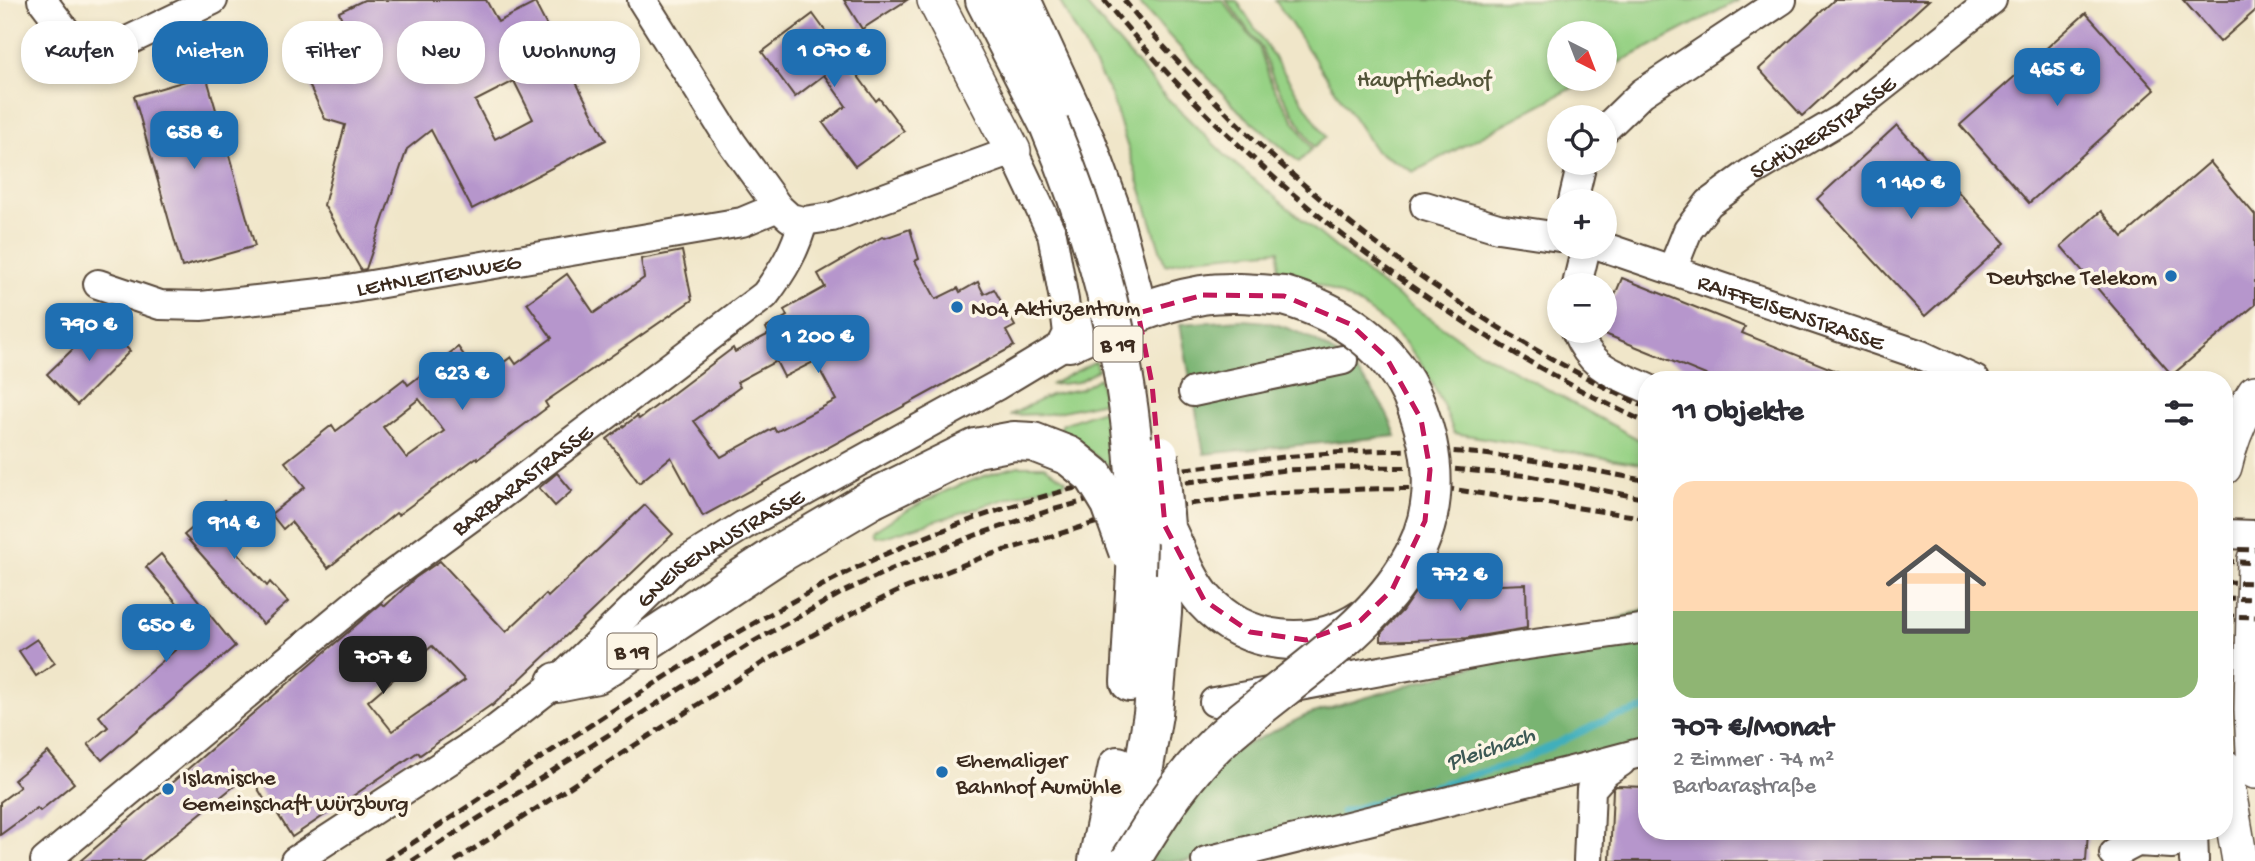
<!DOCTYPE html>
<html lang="de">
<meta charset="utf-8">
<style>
:root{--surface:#fff;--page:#f7f7f7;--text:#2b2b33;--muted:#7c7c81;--line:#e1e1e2;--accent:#1f6fb2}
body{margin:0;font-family:"Gochi Hand",sans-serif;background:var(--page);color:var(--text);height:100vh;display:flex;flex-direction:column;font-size:26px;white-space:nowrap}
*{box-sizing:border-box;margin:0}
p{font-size:23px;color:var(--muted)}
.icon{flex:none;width:38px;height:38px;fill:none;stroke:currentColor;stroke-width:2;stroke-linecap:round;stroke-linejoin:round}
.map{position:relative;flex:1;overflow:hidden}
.details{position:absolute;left:1638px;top:371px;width:595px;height:469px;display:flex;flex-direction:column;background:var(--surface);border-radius:28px;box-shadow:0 4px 10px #0003}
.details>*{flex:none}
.banner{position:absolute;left:21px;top:21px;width:665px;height:63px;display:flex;gap:14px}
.needle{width:46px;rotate:138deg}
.fabs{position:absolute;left:1547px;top:21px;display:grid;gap:14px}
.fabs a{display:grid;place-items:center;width:70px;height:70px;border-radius:50%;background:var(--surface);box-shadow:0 4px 10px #0003;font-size:35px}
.price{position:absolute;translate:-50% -60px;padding:0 16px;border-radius:14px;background:var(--accent);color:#fff;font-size:23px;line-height:46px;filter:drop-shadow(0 2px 4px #0008)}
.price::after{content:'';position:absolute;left:50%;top:42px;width:21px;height:16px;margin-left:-10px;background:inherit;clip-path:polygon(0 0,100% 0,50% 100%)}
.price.on{background:#222;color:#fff}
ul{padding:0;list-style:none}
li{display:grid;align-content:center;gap:14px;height:371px;padding:0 35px}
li+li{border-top:2px solid var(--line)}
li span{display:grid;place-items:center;height:217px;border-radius:21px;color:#555}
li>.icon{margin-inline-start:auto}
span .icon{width:126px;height:126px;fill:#fffc;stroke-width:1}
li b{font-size:30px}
h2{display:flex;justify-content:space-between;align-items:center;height:84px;padding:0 35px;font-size:30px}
.chip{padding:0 24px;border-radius:28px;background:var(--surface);box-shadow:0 4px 10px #0003;font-size:24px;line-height:63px}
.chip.on{background:var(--accent);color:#fff}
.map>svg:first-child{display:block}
.green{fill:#97d285;stroke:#697e52;stroke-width:2}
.forest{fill:#79b472;stroke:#5a6f48;stroke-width:2}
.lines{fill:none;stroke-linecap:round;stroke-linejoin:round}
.stream{stroke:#40afbb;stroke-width:7}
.building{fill:#b696cc;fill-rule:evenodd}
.minor-casing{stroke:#564638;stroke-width:32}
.major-casing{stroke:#564638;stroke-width:38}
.highway-casing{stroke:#564638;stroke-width:42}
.minor{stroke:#fff;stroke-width:28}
.major{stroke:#fff;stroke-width:35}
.highway{stroke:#fff;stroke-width:38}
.rail{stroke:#3b2a1e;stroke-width:5;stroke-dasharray:10 5;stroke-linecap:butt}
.highway-bridge-casing{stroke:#564638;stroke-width:42;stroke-linecap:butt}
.highway-bridge{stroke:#fff;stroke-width:38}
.marked{fill:none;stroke:#c2185b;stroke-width:5;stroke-dasharray:14 9;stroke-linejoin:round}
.poi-dot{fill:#1f6fb2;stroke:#fcf5e5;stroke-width:2.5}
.labels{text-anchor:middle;stroke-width:7;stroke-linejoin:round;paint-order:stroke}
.shield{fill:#fcf5e5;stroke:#75675a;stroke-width:2}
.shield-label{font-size:21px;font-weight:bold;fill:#3b2a1e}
.park-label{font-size:23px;fill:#525438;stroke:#fcf5e5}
.street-label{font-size:23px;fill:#3b2a1e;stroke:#fcf5e5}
.poi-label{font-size:23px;fill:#3b2a1e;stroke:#fcf5e5;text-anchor:start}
.water-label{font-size:24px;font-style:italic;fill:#3d5955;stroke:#fcf5e5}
</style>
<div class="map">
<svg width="2255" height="861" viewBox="0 0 2255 861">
<rect width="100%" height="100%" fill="#fcf5e5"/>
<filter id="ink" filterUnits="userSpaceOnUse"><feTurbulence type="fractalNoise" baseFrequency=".0143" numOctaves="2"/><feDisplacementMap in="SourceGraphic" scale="14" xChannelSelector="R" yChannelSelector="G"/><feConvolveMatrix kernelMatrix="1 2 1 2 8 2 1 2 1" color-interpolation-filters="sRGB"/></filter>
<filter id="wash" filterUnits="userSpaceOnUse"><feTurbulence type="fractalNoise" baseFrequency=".00686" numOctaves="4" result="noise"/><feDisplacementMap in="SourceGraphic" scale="28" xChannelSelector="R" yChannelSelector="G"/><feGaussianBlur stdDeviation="1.57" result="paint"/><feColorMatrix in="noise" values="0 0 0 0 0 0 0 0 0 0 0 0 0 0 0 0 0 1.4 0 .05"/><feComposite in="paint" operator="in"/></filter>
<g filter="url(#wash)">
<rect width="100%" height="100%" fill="#f0e6c9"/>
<!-- green -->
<g class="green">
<path d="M1059 0H1082L1165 96 1228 158 1380 284 1476 350 1647 444V465L1454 433C1418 334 1376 303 1278 269L1279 250 1193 258 1165 265 1111 95Z"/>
<polygon points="1136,0 1222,0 1259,47 1272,85 1312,149 1299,162 1239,111"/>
<polygon points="1226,0 1237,1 1326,137 1314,147 1274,81 1262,49"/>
<polygon points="1275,0 1739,0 1605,70 1605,33 1559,33 1559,79 1589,79 1414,172 1376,151"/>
<polygon points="1096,361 1098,370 1078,382 1050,385"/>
<polygon points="1099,378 1104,402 1049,414 1010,415 1050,395 1081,389"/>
<polygon points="1105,409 1117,465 1109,466 1060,429 1063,424"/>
<path d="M1019 466H1044L1066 480 1064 484 1041 488 884 537 874 536 872 532C917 502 966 479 1019 466Z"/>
</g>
<!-- forest -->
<g class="forest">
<path d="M1241 320C1253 321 1267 321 1278 325 1332 342 1378 382 1396 436L1204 454 1180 324Z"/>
<polygon points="1647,608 1647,742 1606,756 1186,861 1109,861 1229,753 1307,715 1548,644"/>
</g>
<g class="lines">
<!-- stream -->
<polyline class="stream" points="1342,812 1518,762 1608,719 1647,708"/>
</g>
<g id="blocks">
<!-- building -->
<g class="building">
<path d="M364 0H486L498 22 535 3 606 140 472 209 431 130 407 149 366 269 361 270 324 205 345 125 325 119 291 46 343 22 339 12ZM514 81 533 119 495 139 475 101Z"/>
<polygon points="844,0 907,0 862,29"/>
<polygon points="1834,0 1929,0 1802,116 1759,69"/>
<polygon points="2183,0 2255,0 2255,11 2220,42"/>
<polygon points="2086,13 2155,90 2029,203 1960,125"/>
<polygon points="813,14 876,101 879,98 904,131 855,166 823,123 846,106 824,75 795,97 762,52"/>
<polygon points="206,75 255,246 182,267 134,96"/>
<polygon points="1897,125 2005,243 1925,316 1817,199"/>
<polygon points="2210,162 2255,215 2255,305 2172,375 2061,246 2101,211 2123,237"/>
<path d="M910 229 919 259 915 261 936 299 958 288 960 292 978 282 984 294 994 289 1015 326 1006 331 1014 346 703 516 671 457 639 483 607 439 637 416 639 419 733 348 735 352 769 334 766 328 787 316 784 310 825 287 818 274 882 237 885 238ZM776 361 784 377 815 361 836 400 776 432 774 428 721 457 694 421 740 387 737 382Z"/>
<path d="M682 251 692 300 545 402 548 407 478 459 477 457 398 515 396 513 328 568 291 522 283 529 271 514 305 487 285 462 332 425 336 431 404 379 408 385 458 347 481 379 511 357 516 364 552 338 527 303 567 274 594 313 644 278 641 259ZM419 399 444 431 407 458 383 427Z"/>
<polygon points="1622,278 1745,327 1742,333 1859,380 1718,380 1600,332 1605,331 1605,319"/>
<polygon points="101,322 130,351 77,405 47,374"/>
<polygon points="557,473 572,491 555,506 539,488"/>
<polygon points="224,501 251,533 233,548 267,586 270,582 288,602 263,624 184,535"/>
<path d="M645 505 673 534 492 706 491 705 420 755 418 752 292 837 272 805 269 807 249 774 142 861H80L354 627 382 603 385 606 415 578 440 561 506 632 546 594 548 597ZM432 646 465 680 392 731 368 701Z"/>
<polygon points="161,554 235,646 102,760 88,744 108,727 99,716 188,639 166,613 177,603 146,567"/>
<polygon points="1526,584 1527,628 1467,638 1381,641 1381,633 1402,611 1418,588"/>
<polygon points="37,639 55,663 36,676 19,651"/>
<polygon points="48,752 74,783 40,811 37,808 0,835 0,802 20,787 14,780"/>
<polygon points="1616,786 1647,787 1647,831 2088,831 2086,861 1610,861 1613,789"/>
</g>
</g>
</g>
<g filter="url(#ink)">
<use href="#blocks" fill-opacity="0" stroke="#564638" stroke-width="2"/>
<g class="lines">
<!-- minor casing -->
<g class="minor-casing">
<g id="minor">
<polyline points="42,0 71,38 84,43 119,45 213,0"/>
<polyline points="1605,129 1642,93 1782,0"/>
<polyline points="1573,201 1582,163"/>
<polyline points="1425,206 1498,228 1559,237"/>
<path id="s1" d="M1604 247 1921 355 1975 380"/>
<path id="s2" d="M1672 270 1688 230 1709 203 1750 173 1843 118 1992 0"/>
<path id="s3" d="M98 284 160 305 201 306 330 292 742 222 778 207"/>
<polyline points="1577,285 1586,247"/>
<path d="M1576 331C1592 369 1611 372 1647 388"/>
<polyline points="1193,392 1343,360"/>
<polyline points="2224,534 2255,535"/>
<polyline points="1214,702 1499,649 1647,628"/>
<polyline points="2193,831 2194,861"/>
<polyline points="2114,854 2137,842 2172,844"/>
<path id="s4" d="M45 861 378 585 493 501 765 295C782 272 796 250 803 221"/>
<path id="s5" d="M295 861 491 733 557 682 675 568 744 525 996 386 1069 342 1064 300 1052 234 1013 151 832 217 803 221 790 218 778 207 732 143 642 0"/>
<polyline points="1206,861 1571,771 1647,751"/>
<polyline points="1588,861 1591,789 1606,772 1621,762"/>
</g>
</g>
<!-- major casing -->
<g class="major-casing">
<g id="major">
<polyline points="935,0 1013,151"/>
<path d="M2224 467C2230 441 2240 416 2255 393"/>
<polyline points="2255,559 2252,710 2255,771"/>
<polyline points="2224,767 2240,861"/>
</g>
</g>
<!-- highway casing -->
<g class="highway-casing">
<g id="highway">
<polyline points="985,0 1049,125"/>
<polyline points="1021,0 1087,144 1110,207 1133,293"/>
<path d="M1069 342C1111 323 1156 303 1202 295 1229 291 1257 294 1284 296"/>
<path d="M1168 533C1179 556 1188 581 1204 600 1245 646 1313 652 1363 619"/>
<polyline points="557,682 597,674 780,553 872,499"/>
<polyline points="1130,682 1136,573"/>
<polyline points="1098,861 1118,766"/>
<polyline points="1128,861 1153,714 1162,613 1165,526"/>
</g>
</g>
<!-- minor -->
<use href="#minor" class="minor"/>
<!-- major -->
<use href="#major" class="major"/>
<!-- highway -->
<use href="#highway" class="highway"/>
<!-- rail -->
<g class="rail">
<path d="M1104 0C1250 179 1437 325 1647 423"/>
<path d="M1124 0C1150 33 1180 64 1209 95 1336 226 1481 329 1647 408"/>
<polyline points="2224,549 2255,550"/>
<polyline points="2224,561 2255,563"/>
<polyline points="2224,582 2255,583"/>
<polyline points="2224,598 2255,599"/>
<polyline points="2224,616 2255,617"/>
<path d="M385 861C535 764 680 659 838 577 919 535 1033 494 1122 478 1154 472 1186 469 1218 465 1292 455 1368 448 1443 451 1507 454 1584 468 1647 481"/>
<polyline points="412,861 753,642 845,591 892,569 976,535 1048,511 1131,489 1286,470 1363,467 1441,468 1530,476 1647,499"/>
<polyline points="455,861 767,660 855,612 896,592 983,557 1134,511 1273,493 1365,489 1443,488 1647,518"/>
</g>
<!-- highway-bridge casing -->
<g class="highway-bridge-casing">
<g id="highway-bridge">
<path d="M1049 125C1109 269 1143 416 1136 573"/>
<polyline points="1159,455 1165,526"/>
<polyline points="872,499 976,448 1014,441 1033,442 1069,456 1094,476 1111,504 1128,551"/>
<path d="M1130 861C1159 814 1187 768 1230 731 1334 642 1482 568 1415 403 1392 346 1341 312 1284 296"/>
</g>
</g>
<!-- highway-bridge -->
<use href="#highway-bridge" class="highway-bridge"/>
</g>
</g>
<!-- marked area -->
<path class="marked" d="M1203 295 1284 296 1350 324 1386 357 1421 419 1430 470 1425 521 1392 590 1360 621 1306 640 1250 632 1204 600 1165 526 1152 384 1138 313Z"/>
<!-- markers -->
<g class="poi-dot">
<circle cx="2171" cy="276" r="7"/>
<circle cx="957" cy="307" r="7"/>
<circle cx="942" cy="772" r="7"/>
<circle cx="168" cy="789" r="7"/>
</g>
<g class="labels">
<!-- shield labels -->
<g class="shield">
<rect x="1093.5" y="326.5" width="49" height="35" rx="5"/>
<rect x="607.5" y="633.5" width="49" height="35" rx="5"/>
</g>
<g class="shield-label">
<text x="1118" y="351">B 19</text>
<text x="632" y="658">B 19</text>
</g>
<!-- park labels -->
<g class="park-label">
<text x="1424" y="86">Hauptfriedhof</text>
</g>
<!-- street labels -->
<g class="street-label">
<text dy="8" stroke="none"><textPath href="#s2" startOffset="214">SCHÜRERSTRASSE</textPath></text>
<text dy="8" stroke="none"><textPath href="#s3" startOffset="346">LEHNLEITENWEG</textPath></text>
<text dy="8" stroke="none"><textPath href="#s1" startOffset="198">RAIFFEISENSTRASSE</textPath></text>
<text dy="8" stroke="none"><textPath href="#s4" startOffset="611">BARBARASTRASSE</textPath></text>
<text dy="8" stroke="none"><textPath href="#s5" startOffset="530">GNEISENAUSTRASSE</textPath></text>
</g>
<!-- poi labels -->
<g class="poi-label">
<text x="2157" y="284" text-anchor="end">Deutsche Telekom</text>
<text x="971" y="315">No4 Aktivzentrum</text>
<text x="956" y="767">Ehemaliger<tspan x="956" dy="26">Bahnhof Aumühle</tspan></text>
<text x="182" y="784">Islamische<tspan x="182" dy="26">Gemeinschaft Würzburg</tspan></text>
</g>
<!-- water labels -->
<g class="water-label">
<text transform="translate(1490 747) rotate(-19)" y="8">Pleichach</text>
</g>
</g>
</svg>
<div class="fabs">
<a><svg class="needle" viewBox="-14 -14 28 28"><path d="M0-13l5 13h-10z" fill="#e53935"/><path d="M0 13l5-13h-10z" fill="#7c7c81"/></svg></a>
<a><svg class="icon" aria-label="locate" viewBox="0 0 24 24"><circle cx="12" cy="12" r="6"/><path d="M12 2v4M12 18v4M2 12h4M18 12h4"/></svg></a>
<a>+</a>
<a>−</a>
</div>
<b class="price" style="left:834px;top:89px">1 070 €</b>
<b class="price" style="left:2057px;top:108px">465 €</b>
<b class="price" style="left:194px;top:171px">658 €</b>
<b class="price" style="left:1911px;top:221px">1 140 €</b>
<b class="price" style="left:89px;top:363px">790 €</b>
<b class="price" style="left:818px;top:375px">1 200 €</b>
<b class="price" style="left:462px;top:412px">623 €</b>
<b class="price" style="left:234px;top:561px">914 €</b>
<b class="price" style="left:1460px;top:613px">772 €</b>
<b class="price" style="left:166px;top:664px">650 €</b>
<b class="price on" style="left:383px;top:696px">707 €</b>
<div class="banner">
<a class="chip">Kaufen</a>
<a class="chip on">Mieten</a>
<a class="chip">Filter</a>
<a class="chip">Neu</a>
<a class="chip">Wohnung</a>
</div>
<section class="details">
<h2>11 Objekte<svg class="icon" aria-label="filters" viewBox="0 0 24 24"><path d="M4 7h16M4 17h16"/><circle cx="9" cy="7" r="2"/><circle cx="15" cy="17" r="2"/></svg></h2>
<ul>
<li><span style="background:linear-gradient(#ffd9b3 60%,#8fb573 0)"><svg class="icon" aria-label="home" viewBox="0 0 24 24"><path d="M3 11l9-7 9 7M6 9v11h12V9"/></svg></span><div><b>707 €/Monat</b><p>2 Zimmer · 74 m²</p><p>Barbarastraße</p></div></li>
</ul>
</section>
</div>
